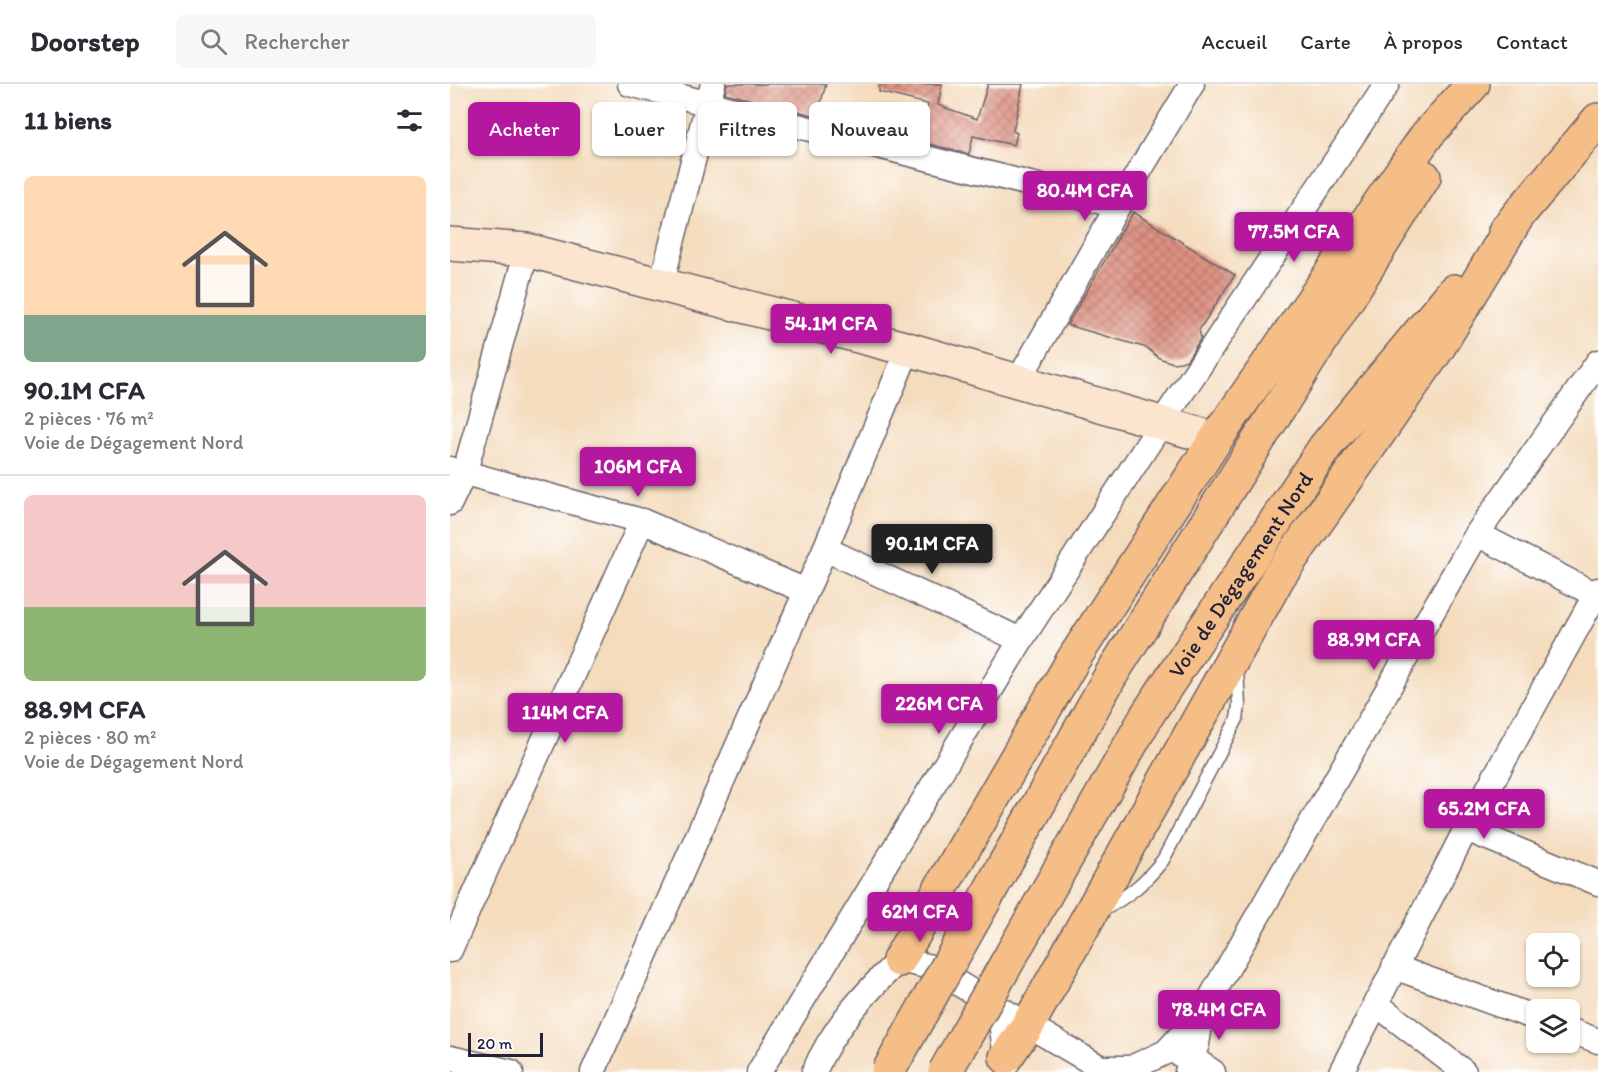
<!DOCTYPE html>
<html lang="fr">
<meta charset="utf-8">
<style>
:root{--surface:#fff;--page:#f7f7f7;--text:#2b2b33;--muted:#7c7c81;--line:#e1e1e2;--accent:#b5179e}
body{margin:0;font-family:Itim,sans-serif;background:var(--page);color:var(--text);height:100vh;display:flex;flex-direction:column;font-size:22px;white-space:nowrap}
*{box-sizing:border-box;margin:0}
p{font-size:20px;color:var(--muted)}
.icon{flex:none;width:33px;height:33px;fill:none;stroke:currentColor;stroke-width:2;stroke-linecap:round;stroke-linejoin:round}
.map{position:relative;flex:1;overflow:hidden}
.side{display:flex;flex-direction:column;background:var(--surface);width:450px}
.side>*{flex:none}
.top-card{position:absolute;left:18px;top:18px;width:570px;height:54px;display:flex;gap:12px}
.controls{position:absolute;left:1076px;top:849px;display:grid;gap:12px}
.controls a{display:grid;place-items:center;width:54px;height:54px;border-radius:9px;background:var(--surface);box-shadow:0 2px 4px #0004;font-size:30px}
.scale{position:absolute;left:18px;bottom:15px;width:75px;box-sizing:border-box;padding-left:6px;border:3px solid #22223b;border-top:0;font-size:16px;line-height:21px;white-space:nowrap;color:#22223b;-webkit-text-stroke:4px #fff;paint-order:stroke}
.price{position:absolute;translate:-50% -51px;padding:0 14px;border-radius:6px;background:var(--accent);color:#fff;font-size:20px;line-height:39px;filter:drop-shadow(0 2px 3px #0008)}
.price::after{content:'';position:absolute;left:50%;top:36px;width:18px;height:14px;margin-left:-9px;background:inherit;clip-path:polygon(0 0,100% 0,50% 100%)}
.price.selected{background:#222;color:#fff}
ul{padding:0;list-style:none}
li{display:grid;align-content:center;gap:12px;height:318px;padding:0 24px}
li+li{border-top:2px solid var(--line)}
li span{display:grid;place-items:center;height:186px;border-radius:9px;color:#555}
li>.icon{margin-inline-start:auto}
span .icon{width:108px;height:108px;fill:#fffc;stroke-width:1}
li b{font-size:26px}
h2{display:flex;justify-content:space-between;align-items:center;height:72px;padding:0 24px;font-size:26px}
.chip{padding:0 21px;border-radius:9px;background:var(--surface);box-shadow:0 2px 4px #0004;font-size:21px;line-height:54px}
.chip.selected{background:var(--accent);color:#fff}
header{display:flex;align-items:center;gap:36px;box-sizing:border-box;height:84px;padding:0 30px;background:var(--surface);border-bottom:2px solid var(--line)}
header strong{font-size:28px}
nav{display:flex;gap:33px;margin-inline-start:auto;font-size:21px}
.search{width:420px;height:54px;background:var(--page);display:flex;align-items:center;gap:15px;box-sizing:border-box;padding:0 21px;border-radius:9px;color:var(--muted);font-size:22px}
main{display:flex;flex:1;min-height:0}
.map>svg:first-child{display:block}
.building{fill:url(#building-cross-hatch)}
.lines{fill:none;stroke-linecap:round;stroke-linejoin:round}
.lane-casing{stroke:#6c6368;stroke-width:15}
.street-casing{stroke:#6c6368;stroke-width:27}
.secondary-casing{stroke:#6c6368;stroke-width:36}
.highway-casing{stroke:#6c6368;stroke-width:36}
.lane{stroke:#fff;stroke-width:12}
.street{stroke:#fff;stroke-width:24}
.secondary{stroke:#fbe5cf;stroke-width:33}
.highway{stroke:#f6be87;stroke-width:33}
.highway-bridge-casing{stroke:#6c6368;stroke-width:36;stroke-linecap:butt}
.highway-bridge{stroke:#f6be87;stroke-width:33}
.labels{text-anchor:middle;stroke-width:4.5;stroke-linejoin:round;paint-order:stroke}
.street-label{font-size:22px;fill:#22223b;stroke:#fff}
</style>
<header>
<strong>Doorstep</strong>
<div class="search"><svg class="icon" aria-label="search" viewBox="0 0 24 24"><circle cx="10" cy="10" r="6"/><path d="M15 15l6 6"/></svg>Rechercher</div>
<nav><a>Accueil</a><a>Carte</a><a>À propos</a><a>Contact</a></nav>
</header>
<main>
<section class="side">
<h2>11 biens<svg class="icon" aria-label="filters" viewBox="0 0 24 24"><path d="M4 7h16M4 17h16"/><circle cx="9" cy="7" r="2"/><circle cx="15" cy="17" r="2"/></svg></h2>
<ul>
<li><span style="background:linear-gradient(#ffd9b3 75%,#7fa58c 0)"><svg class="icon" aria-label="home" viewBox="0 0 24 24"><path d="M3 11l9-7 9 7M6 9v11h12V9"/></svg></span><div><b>90.1M CFA</b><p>2 pièces · 76 m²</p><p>Voie de Dégagement Nord</p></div></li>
<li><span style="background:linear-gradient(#f6c9c9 60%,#8fb573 0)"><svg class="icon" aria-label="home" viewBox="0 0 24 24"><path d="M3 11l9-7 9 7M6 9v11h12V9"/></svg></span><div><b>88.9M CFA</b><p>2 pièces · 80 m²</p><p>Voie de Dégagement Nord</p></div></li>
</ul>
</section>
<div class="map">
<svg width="1148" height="988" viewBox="0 0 1148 988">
<defs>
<pattern id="building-cross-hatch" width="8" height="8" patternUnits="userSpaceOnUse" patternTransform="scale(1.5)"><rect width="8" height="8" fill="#de9282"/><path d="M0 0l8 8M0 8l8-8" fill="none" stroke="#b4776c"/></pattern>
</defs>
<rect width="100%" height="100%" fill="#fff"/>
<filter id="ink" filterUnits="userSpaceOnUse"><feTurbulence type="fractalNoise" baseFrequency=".0167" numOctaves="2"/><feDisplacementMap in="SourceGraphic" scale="12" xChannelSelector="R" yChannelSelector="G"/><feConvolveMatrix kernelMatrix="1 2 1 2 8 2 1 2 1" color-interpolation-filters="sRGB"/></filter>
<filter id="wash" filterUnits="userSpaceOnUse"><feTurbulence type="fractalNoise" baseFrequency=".008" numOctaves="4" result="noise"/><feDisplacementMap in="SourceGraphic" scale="24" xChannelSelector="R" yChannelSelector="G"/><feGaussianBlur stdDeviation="1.35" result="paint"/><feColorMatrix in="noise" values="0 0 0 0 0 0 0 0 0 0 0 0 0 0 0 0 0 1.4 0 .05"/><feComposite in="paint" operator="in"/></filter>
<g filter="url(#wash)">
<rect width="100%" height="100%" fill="#f4dcbd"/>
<g id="blocks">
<!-- building -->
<g class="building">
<polygon points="277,0 376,0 367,32 275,9"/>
<polygon points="430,0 492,0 488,21 527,35 538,0 573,0 563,47 567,49 564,61 523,52 519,70 471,58 478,20 429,8"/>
<polygon points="683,128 785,191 749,246 751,254 737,276 731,278 723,279 709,274 697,264 617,241"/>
</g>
</g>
</g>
<g filter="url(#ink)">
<use href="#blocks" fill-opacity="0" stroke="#6c6368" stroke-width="1.5"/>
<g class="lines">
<!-- lane casing -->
<g class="lane-casing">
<path id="lane" d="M649 828C676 814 694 800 713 776L787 635 789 621 787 584"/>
</g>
<!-- street casing -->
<g class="street-casing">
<g id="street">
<polyline points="180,0 668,122"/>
<polyline points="211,201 263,0"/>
<polyline points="567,299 668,122 742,0"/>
<polyline points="0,385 192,437 356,507"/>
<polyline points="0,419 15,387 77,166"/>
<polyline points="1027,450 1148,512"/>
<polyline points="375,465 571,556"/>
<polyline points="1016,745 1148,799"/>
<polyline points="0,866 192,437"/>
<polyline points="944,883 1086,934"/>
<polyline points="925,919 1014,988"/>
<polyline points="549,924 651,984 681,984 716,968 752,929 1027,450 1148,278"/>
<polyline points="1119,946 1148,957"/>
<polyline points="729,970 742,974 763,988"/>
<polyline points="0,974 61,988"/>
<polyline points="143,988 375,465 458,265"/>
<polyline points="309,988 571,556 711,340 937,0"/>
<path d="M364 988C383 943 415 909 449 876L481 883 549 924 557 980"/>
<polyline points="737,988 747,960 752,929"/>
<polyline points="891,988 1016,745 1148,506"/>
</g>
</g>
<!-- secondary casing -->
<g class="secondary-casing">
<polyline id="secondary" points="0,160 77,166 458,265 766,355"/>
</g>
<!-- highway casing -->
<g class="highway-casing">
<g id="highway">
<polyline points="1055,147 1148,36"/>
<polyline points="661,591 974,93"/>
<path id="s1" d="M699 628 875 363 1004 207"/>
<polyline points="449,876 623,576 766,355 977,51 1023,0"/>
<polyline points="556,973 578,941 829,492 988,264 1069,130"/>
</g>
</g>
<!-- lane -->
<use href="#lane" class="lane"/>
<!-- street -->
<use href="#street" class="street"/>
<!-- secondary -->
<use href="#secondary" class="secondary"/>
<!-- highway -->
<use href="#highway" class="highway"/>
<!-- highway-bridge casing -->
<g class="highway-bridge-casing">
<g id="highway-bridge">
<polyline points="438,988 661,591"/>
<polyline points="495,988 699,628"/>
</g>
</g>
<!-- highway-bridge -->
<use href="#highway-bridge" class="highway-bridge"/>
</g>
</g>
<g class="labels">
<!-- street labels -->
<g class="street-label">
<text dy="8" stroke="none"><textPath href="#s1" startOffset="165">Voie de Dégagement Nord</textPath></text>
</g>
</g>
</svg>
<div class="controls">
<a><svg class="icon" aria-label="locate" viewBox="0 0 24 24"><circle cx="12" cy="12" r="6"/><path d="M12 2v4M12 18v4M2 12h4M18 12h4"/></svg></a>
<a><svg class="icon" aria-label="layers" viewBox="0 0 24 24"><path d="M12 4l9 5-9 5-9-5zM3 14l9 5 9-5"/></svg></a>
</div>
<div class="scale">20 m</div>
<b class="price" style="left:635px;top:138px">80.4M CFA</b>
<b class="price" style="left:844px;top:179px">77.5M CFA</b>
<b class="price" style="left:381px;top:271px">54.1M CFA</b>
<b class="price" style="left:188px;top:414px">106M CFA</b>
<b class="price selected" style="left:482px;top:491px">90.1M CFA</b>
<b class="price" style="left:924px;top:587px">88.9M CFA</b>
<b class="price" style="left:489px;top:651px">226M CFA</b>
<b class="price" style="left:115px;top:660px">114M CFA</b>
<b class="price" style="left:1034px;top:756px">65.2M CFA</b>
<b class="price" style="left:470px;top:859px">62M CFA</b>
<b class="price" style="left:769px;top:957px">78.4M CFA</b>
<div class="top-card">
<a class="chip selected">Acheter</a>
<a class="chip">Louer</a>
<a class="chip">Filtres</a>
<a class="chip">Nouveau</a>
</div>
</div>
</main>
